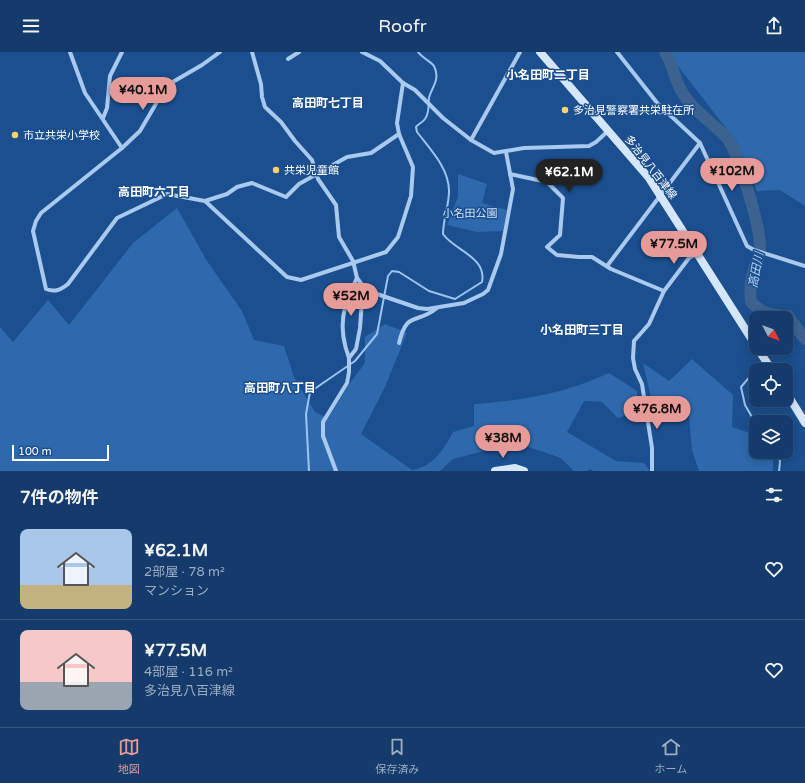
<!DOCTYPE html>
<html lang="ja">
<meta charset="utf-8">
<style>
:root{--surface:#143b6b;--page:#214673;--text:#f1f3f6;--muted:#9dadc1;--line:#33557e;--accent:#e69b98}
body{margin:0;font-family:"Varela Round","Noto Sans JP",sans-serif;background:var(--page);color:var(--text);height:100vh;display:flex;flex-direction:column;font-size:15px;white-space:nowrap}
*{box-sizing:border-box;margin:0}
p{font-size:13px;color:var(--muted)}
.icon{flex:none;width:22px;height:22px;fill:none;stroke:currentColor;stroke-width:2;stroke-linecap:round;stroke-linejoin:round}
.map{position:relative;height:419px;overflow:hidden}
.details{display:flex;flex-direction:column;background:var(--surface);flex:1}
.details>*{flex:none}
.needle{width:26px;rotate:132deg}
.fabs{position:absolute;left:749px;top:259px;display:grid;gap:8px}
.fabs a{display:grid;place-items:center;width:44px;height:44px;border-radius:8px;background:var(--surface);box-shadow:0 2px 10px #0003,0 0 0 1px var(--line);font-size:20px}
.scale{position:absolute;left:12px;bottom:10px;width:97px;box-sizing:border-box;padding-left:4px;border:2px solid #fff;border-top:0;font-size:11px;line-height:14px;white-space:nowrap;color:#fff;-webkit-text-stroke:3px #1b4f8f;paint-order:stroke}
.price{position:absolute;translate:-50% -34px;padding:0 9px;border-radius:14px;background:var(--accent);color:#111;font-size:13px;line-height:26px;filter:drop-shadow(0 1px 2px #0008)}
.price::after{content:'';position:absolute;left:50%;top:24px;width:12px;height:9px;margin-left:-6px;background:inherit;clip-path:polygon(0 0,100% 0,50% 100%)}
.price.selected{background:#222;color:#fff}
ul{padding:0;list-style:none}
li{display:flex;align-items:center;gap:12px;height:100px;padding:0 20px}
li+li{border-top:1px solid var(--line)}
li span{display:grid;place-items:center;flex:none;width:112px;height:80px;border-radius:8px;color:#555}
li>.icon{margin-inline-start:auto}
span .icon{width:48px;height:48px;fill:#fffc;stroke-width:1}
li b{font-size:17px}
h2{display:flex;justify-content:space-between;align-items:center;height:48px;padding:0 20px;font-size:17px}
header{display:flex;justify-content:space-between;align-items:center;height:52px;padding:0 20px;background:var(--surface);font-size:18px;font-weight:600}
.tabs{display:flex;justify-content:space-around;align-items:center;height:56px;border-top:1px solid var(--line);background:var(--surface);font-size:11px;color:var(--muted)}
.tabs a{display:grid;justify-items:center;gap:2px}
.tabs .selected{color:var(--accent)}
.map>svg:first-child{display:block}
.green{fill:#2e69ad}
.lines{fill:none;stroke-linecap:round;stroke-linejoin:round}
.stream{stroke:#9cc4f0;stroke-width:2}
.river{stroke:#3c6290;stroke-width:12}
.street{stroke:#a9c9ee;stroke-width:4}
.secondary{stroke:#d6e6fa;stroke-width:8}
.poi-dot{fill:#ffd166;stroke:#1b4f8f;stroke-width:1.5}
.labels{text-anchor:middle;stroke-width:3;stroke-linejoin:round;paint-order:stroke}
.poi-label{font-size:11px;fill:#fff;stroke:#1b4f8f;text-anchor:start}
.street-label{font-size:11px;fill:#fff;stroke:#1b4f8f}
.park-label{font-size:11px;fill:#cfe3fa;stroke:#1b4f8f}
.neighbourhood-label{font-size:12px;font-weight:bold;fill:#fff;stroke:#1b4f8f}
.water-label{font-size:12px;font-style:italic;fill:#b5d3f5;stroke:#1b4f8f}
</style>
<header><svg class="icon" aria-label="menu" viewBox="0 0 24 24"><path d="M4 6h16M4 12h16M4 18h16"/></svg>Roofr<svg class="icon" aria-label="share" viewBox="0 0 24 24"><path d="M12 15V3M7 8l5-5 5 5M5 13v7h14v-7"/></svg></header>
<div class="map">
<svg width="805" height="419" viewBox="0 0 805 419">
<rect width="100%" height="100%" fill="#1b4f8f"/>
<!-- green -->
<g class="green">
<polygon points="667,0 805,0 805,154 780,138 757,139 736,89"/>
<polygon points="458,122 487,132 482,151 507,158 503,179 477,180 447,173 458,145"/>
<path d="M177 156 207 209 242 259 254 288 284 294 294 325 315 360 328 366 350 331 365 311V285L385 272 407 281 384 337 361 382 412 418C433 415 444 397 453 380L474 374V352C520 349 567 341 609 321L637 339V360L618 366 602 350 584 349 567 380 616 409 644 411 650 419H593L590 417 587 419H574L561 406 523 393 492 397 453 407 440 419H0V275L13 290 48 248 69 273 133 191Z"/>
<polygon points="692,307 733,343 732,375 756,383 756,400 773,400 773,419 699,419 692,398 688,353 665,359 651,346 643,311 669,329"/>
</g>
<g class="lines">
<!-- stream -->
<g class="stream">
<polyline points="786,279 788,264"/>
<polyline points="769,303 775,296"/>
<polyline points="756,372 745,353 741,335 758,315"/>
<polyline points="778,400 780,410 779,419"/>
<path d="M309 419 306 362 310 340 355 309 377 282 388 224 392 219 399 220 429 239 455 247 482 230C487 205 455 199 443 182 443 168 449 154 449 139 449 116 430 97 417 80L416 75C418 72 422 71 425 67 430 60 428 53 429 46 431 36 441 28 434 14 431 9 423 7 418 0"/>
</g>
<!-- river -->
<path class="river" d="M665 0C672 11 674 25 680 36 689 56 711 69 726 85 738 98 760 175 760 194 761 203 755 212 753 220 750 230 750 240 751 250 762 262 773 263 788 264L805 287"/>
<!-- street -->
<g class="street">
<polyline points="70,0 85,41 122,96"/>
<path d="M220 0 202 13 171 31 164 38 140 79 122 96 41 161 36 169 33 179 46 237C56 241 61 237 68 232L117 166 167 142 205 149 287 225 301 228 386 200 398 185 411 144 413 115 399 82 397 71 403 31"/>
<polyline points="252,0 261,32 262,45 265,55 281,70 295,89 312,108 318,127 336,153 339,185 353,209 357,226 363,234 377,242 418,256 427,257 464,251 483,242 488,238 501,202 513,137 506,100"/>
<polyline points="362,0 380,9 403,31 415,38 443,66 471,88 494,101 524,96 589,94 596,90 608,79"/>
<polyline points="617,0 658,52 700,91 747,194 754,198 805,214"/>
<polyline points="288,7 299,0"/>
<polyline points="103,66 107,56 110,24 122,0"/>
<polyline points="471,88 520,0"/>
<polyline points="510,122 547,130 563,146 560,183 547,195 557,203 579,205 592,205 611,217 664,239"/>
<polyline points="205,149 227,142 237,135 252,131 286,145 299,132 347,105 371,101 399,82"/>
<polyline points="607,214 700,91"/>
<path d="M399 291C407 258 416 273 437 256"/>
<path d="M349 306C337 274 343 254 357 226"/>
<polyline points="336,419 323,384 323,370 347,331 349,320 349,306 356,297 360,276 363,234"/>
<polyline points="652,419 652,396 642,332 635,317 633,306 634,289 649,272 664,239 689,206 697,202"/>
</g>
<!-- secondary -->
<g class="secondary">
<polyline points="540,0 649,126 756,294"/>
<polyline points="757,296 772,318"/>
<polyline points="786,340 805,371"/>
<polyline points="495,419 515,416 524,419"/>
</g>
</g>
<!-- markers -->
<g class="poi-dot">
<circle cx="565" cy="58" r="4"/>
<circle cx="15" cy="83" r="4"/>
<circle cx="276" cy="118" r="4"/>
</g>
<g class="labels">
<!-- poi labels -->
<g class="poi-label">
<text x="573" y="62">多治見警察署共栄駐在所</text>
<text x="23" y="87">市立共栄小学校</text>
<text x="284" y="122">共栄児童館</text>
</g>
<!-- street labels -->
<g class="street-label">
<text transform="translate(651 115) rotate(52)" y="4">多治見八百津線</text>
</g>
<!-- park labels -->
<g class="park-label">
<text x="470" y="165">小名田公園</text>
</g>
<!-- neighbourhood labels -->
<g class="neighbourhood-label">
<text x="548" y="27">小名田町二丁目</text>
<text x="328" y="55">高田町七丁目</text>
<text x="154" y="144">高田町六丁目</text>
<text x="582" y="282">小名田町三丁目</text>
<text x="280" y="340">高田町八丁目</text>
</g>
<!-- water labels -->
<g class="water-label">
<text transform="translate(756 218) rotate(-79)" y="4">高田川</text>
</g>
</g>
</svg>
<div class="fabs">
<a><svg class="needle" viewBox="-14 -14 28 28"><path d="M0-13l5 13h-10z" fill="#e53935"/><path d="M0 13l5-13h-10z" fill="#9dadc1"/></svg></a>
<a><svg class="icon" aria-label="locate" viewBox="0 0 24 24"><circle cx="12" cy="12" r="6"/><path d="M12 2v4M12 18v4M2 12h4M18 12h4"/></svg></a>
<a><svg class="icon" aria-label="layers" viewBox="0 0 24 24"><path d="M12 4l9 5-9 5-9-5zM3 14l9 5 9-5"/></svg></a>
</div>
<div class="scale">100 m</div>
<b class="price" style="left:143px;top:59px">¥40.1M</b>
<b class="price" style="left:732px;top:140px">¥102M</b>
<b class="price selected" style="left:569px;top:141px">¥62.1M</b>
<b class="price" style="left:674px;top:213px">¥77.5M</b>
<b class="price" style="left:351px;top:265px">¥52M</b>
<b class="price" style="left:657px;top:378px">¥76.8M</b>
<b class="price" style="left:503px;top:407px">¥38M</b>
</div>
<section class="details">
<h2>7件の物件<svg class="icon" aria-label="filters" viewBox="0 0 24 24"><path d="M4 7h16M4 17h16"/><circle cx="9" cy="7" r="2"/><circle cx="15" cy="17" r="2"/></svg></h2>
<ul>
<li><span style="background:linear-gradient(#a9c7e8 70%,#c2b280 0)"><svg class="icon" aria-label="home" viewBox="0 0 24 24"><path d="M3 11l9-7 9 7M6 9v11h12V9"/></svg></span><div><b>¥62.1M</b><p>2部屋 · 78 m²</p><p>マンション</p></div><svg class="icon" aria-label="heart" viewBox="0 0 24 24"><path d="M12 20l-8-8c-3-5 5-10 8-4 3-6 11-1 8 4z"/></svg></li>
<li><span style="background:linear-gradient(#f6c9c9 65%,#9aa5b1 0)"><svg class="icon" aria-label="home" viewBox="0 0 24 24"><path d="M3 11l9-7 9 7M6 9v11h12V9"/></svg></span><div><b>¥77.5M</b><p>4部屋 · 116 m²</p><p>多治見八百津線</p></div><svg class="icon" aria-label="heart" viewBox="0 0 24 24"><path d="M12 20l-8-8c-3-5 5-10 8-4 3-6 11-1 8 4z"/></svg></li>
</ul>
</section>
<nav class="tabs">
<a class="selected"><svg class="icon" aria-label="map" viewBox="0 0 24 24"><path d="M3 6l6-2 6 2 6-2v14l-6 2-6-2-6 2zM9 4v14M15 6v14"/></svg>地図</a>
<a><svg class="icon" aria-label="saved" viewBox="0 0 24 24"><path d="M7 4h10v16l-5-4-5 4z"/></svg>保存済み</a>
<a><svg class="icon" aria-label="home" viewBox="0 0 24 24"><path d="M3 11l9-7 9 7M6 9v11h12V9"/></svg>ホーム</a>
</nav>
